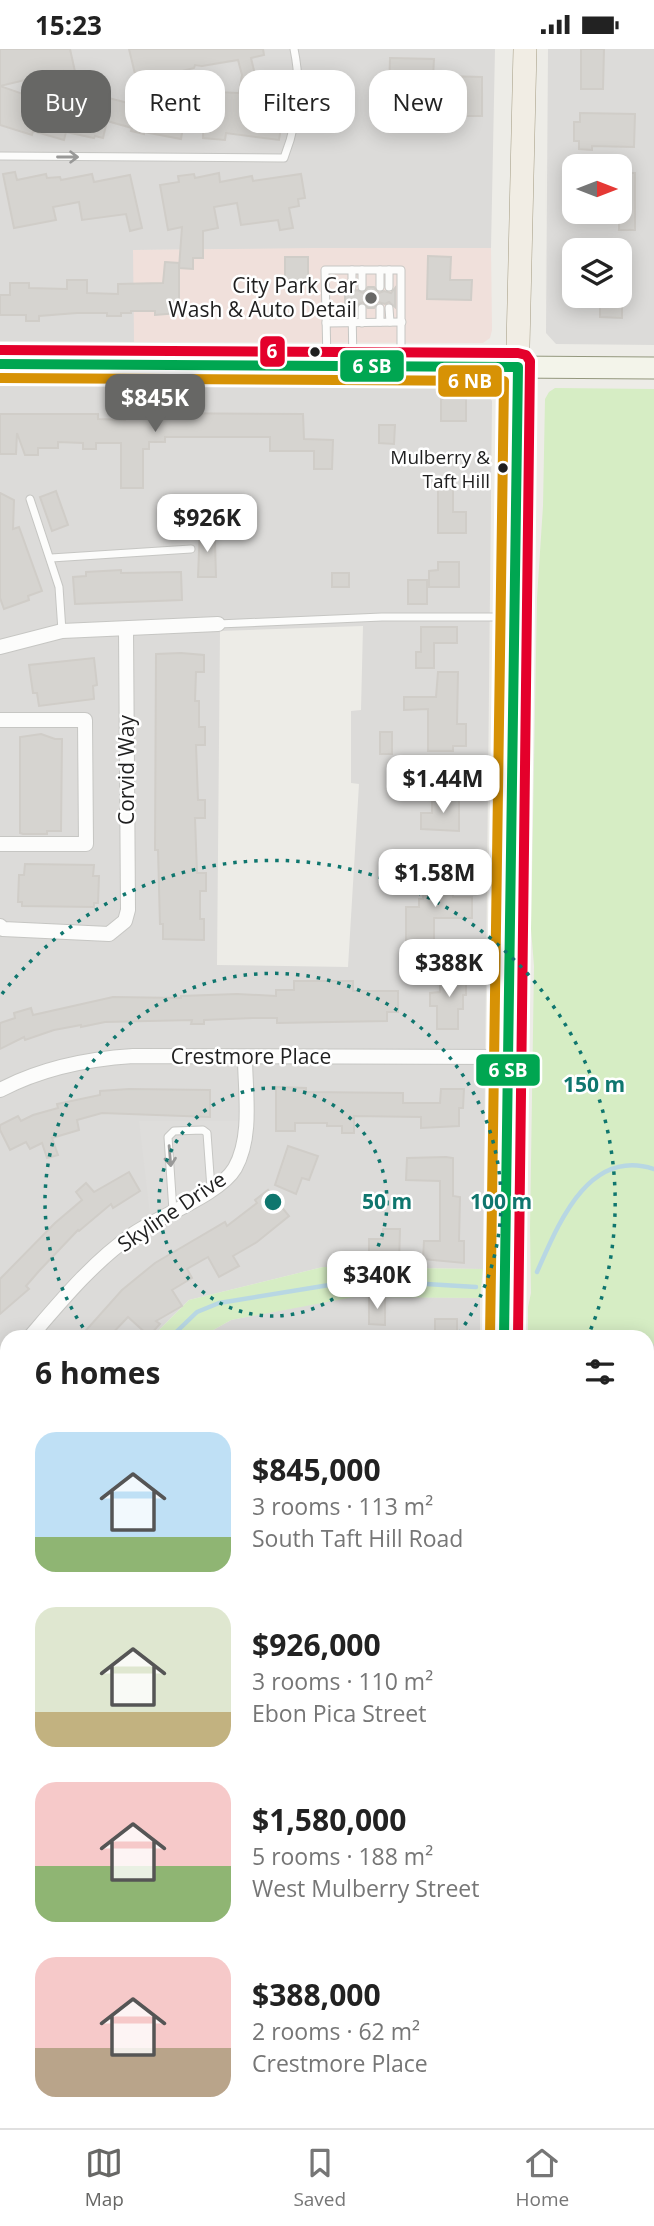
<!DOCTYPE html>
<meta charset="utf-8">
<style>
:root{--surface:#fff;--page:#f6f6f6;--text:#222;--muted:#767676;--line:#e0e0e0;--accent:#676765}
body{margin:0;font-family:"Open Sans",sans-serif;background:var(--page);color:var(--text);height:100vh;display:flex;flex-direction:column;font-size:26px;white-space:nowrap}
*{box-sizing:border-box;margin:0}
p{font-size:23px;color:var(--muted)}
.icon{flex:none;width:38px;height:38px;fill:none;stroke:currentColor;stroke-width:2;stroke-linecap:round;stroke-linejoin:round}
.map{position:relative;flex:1;overflow:hidden}
.sheet{position:absolute;left:0px;top:1281px;width:654px;height:798px;display:flex;flex-direction:column;background:var(--surface);border-radius:21px 21px 0 0;box-shadow:0 4px 18px #0003}
.sheet>*{flex:none}
.banner{position:absolute;left:21px;top:21px;width:612px;height:63px;display:flex;gap:14px}
.needle{width:46px;rotate:90deg}
.tools{position:absolute;left:562px;top:105px;display:grid;gap:14px}
.tools a{display:grid;place-items:center;width:70px;height:70px;border-radius:14px;background:var(--surface);box-shadow:0 4px 18px #0003;font-size:35px}
.price{position:absolute;translate:-50% -60px;padding:0 16px;border-radius:14px;background:#fff;color:#222;font-size:23px;line-height:46px;filter:drop-shadow(0 2px 4px #0008)}
.price::after{content:'';position:absolute;left:50%;top:42px;width:21px;height:16px;margin-left:-10px;background:inherit;clip-path:polygon(0 0,100% 0,50% 100%)}
.price.active{background:var(--accent);color:#fff}
ul{padding:0;list-style:none}
li{display:flex;align-items:center;gap:21px;height:175px;padding:0 35px}
li span{display:grid;place-items:center;flex:none;width:196px;height:140px;border-radius:21px;color:#555}
li>.icon{margin-inline-start:auto}
span .icon{width:84px;height:84px;fill:#fffc;stroke-width:1}
li b{font-size:30px}
h2{display:flex;justify-content:space-between;align-items:center;height:84px;padding:0 35px;font-size:30px}
.chip{padding:0 24px;border-radius:21px;background:var(--surface);box-shadow:0 4px 18px #0003;font-size:24px;line-height:63px}
.chip.active{background:var(--accent);color:#fff}
.status{display:flex;justify-content:space-between;align-items:center;height:49px;padding:0 35px;background:var(--surface);direction:ltr}
.status svg{height:19px;fill:currentColor}
.dock{display:flex;justify-content:space-around;align-items:center;height:98px;border-top:2px solid var(--line);background:var(--surface);font-size:19px;color:var(--muted)}
.dock a{display:grid;justify-items:center;gap:4px}
.dock .active{color:var(--accent)}
.map>svg:first-child{display:block}
.residential{fill:#dcdbd9;fill-rule:evenodd}
.commercial{fill:#f0e0db}
.grass{fill:#d6edc4}
.park{fill:#d3f5d6}
.parking{fill:#dedddb}
.water{fill:#b8d7e3}
.lines{fill:none;stroke-linecap:round;stroke-linejoin:round}
.stream{stroke:#b8d7e3;stroke-width:4.5}
.building{fill:#d6d4d0;stroke:#d0cdc8;stroke-width:2}
.lane-casing{stroke:#c6c6c3;stroke-width:9}
.street-casing{stroke:#c6c6c3;stroke-width:16}
.secondary-casing{stroke:#94987e;stroke-width:23}
.primary-casing{stroke:#a49c83;stroke-width:24}
.lane{stroke:#fcfcfb;stroke-width:7}
.street{stroke:#fcfcfb;stroke-width:14}
.secondary{stroke:#f3f4ea;stroke-width:21}
.primary{stroke:#f1ede4;stroke-width:23}
.bus-1-casing{stroke:#fff;stroke-width:16}
.bus-2-casing{stroke:#fff;stroke-width:16}
.bus-3-casing{stroke:#fff;stroke-width:16}
.bus-1{stroke:#00a651;stroke-width:10}
.bus-2{stroke:#d79205;stroke-width:10}
.bus-3{stroke:#e4002b;stroke-width:10}
.oneway{stroke:#999998}
.ring{fill:none;stroke:#0f766e;stroke-width:3.5;stroke-dasharray:3.5 7}
.poi-dot{fill:#676765;stroke:#fff;stroke-width:2.5}
.bus-dot{fill:#1f1f1f;stroke:#fff;stroke-width:2.5}
.labels{text-anchor:middle;stroke-width:5;stroke-linejoin:round;paint-order:stroke}
.bus-label{font-size:19px;fill:#1f1f1f;stroke:#fff;text-anchor:end}
.poi-label{font-size:21px;fill:#1f1f1f;stroke:#fff;text-anchor:end}
.street-label{font-size:21px;fill:#1f1f1f;stroke:#fff}
.centre{fill:#0f766e;stroke:#fff;stroke-width:3.5}
.ring-label{font-size:21px;text-anchor:middle;font-weight:bold;fill:#0f766e;stroke:#fff;stroke-width:5;stroke-linejoin:round;paint-order:stroke}
.line-badge{stroke:#fff;stroke-width:2.5}
.badge-label{font-size:19px;text-anchor:middle;font-weight:bold;fill:#fff}
</style>
<div class="status"><b>15:23</b><svg viewBox="0 0 49 12"><path d="M0 12V9h3v3zM5 12V6h3v6zM10 12V3h3v9zM15 12V0h3v12zM26 1h20v11H26zM47 4h2v5h-2z"/></svg></div>
<div class="map">
<svg width="654" height="2079" viewBox="0 0 654 2079">
<rect width="100%" height="100%" fill="#edece7"/>
<!-- residential -->
<g class="residential">
<polygon points="0,0 495,0 491,199 134,201 134,293 0,292"/>
<path d="M548 0H654V296L556 295 546 284ZM574 117H620V163H574ZM574 201H620V247H574Z"/>
<path d="M0 337H477L486 342 492 352 483 1220 323 1218 189 1251 152 1288H7V1471L0 1519ZM363 577 361 661 351 662V734L359 735 348 918 217 916 220 582Z"/>
<polygon points="354,1247 480,1249 480,1288 201,1288 231,1271"/>
<polygon points="648,1295 654,1295 654,1765 648,1764"/>
<polygon points="7,1777 7,2072 275,2072 264,2079 0,2079 0,1796 2,1780"/>
</g>
<!-- commercial -->
<polygon class="commercial" points="313,199 491,199 492,281 490,289 483,294 134,293 133,201"/>
<!-- grass -->
<g class="grass">
<polygon points="555,339 654,340 654,1295 648,1295 648,1288 528,1288 528,1258 531,1244 530,1179 534,917 531,880 537,549 543,457 545,350 549,343"/>
<polygon points="323,1218 483,1220 480,1249 354,1248 231,1271 201,1288 152,1288 189,1251"/>
<polygon points="7,1471 7,1777 2,1780 0,1796 0,1519"/>
</g>
<!-- park -->
<polygon class="park" points="654,1965 654,2079 438,2079 442,2072 648,2072 648,1968"/>
<!-- parking -->
<polygon class="parking" points="139,1072 246,1072 236,1118 151,1174"/>
<!-- water -->
<polygon class="water" points="648,2040 654,2041 654,2079 561,2079 560,2077 569,2072 648,2072"/>
<g class="lines">
<!-- stream -->
<g class="stream">
<path d="M537 1223C558 1176 588 1098 654 1120"/>
<polyline points="171,1288 197,1263 219,1254 360,1231 476,1238"/>
<polyline points="0,1637 7,1590"/>
<polyline points="648,1982 654,1979"/>
<polyline points="293,2079 312,2072"/>
</g>
</g>
<!-- building -->
<g class="building">
<polygon points="0,0 70,0 76,27 64,29 63,22 0,37"/>
<polygon points="129,0 263,0 264,6 251,9 257,34 288,37 279,91 226,84 225,91 203,89 204,59 215,60 216,43 239,44 242,26 238,11 202,17 195,16 194,19 182,22 177,48 188,50 181,90 144,83 144,85 131,82 132,79 107,72 103,89 95,87 94,89 66,83 64,91 33,82 32,86 0,76 0,37 63,59 66,50 101,59 103,54 106,55 105,48 128,54 129,50 142,54"/>
<polygon points="581,0 604,0 603,40 581,40"/>
<polygon points="390,9 434,10 433,29 408,28 408,45 389,45"/>
<polygon points="444,27 482,28 482,67 444,67"/>
<polygon points="580,64 635,65 634,98 592,97 592,101 579,100 579,92 574,92 574,73 580,73"/>
<polygon points="15,123 17,131 46,125 47,129 60,128 61,131 92,125 94,133 130,126 142,179 130,182 126,165 82,171 79,153 53,158 56,171 14,179 3,125"/>
<polygon points="219,124 220,133 252,127 253,132 301,125 305,149 298,150 299,157 289,159 293,179 280,181 278,171 241,176 237,154 214,158 218,179 203,182 203,209 193,209 193,220 179,219 182,178 168,181 160,136 179,133 178,127 194,125 195,129"/>
<polygon points="620,124 635,124 635,181 619,181"/>
<polygon points="428,207 451,208 450,231 472,231 471,251 427,250"/>
<rect x="285" y="208" width="23" height="26"/>
<polygon points="165,213 179,214 179,264 155,266 155,262 131,262 131,264 121,264 121,267 107,267 107,264 77,264 39,267 39,272 26,272 26,266 0,266 0,246 10,246 10,234 29,234 29,239 67,240 67,231 87,231 87,244 118,245 118,235 163,234"/>
<polygon points="368,238 374,238 379,244 384,242 391,244 395,239 395,258 389,253 385,255 378,253 374,259 368,259 363,253 357,256 351,253 345,259 345,239 350,244 357,241 363,244"/>
<polygon points="600,247 622,247 622,269 600,268"/>
<rect x="441" y="350" width="25" height="22"/>
<polygon points="135,364 303,365 304,390 333,391 332,420 314,420 314,402 270,402 270,388 165,388 165,393 149,393 149,400 143,400 143,439 121,439 121,394 96,394 96,400 83,400 83,394 58,393 58,399 38,399 38,406 25,406 17,384 16,405 0,405 0,365 98,365 98,370 125,371 126,366 135,367"/>
<polygon points="379,376 395,376 394,395 379,394"/>
<polygon points="438,440 453,440 453,463 466,463 466,484 438,484"/>
<polygon points="56,442 68,476 52,482 40,448"/>
<polygon points="0,444 14,451 13,480 19,478 42,542 28,547 29,551 4,560 0,549"/>
<polygon points="200,477 212,478 210,493 215,493 216,528 198,528"/>
<polygon points="438,513 459,513 459,538 429,538 429,522 438,521"/>
<polygon points="121,521 121,524 181,523 182,551 75,555 73,528 86,527 86,523"/>
<rect x="332" y="524" width="17" height="14"/>
<rect x="408" y="531" width="19" height="24"/>
<polygon points="421,578 457,578 457,594 434,594 434,619 416,619 416,603 421,603"/>
<polygon points="181,604 204,606 204,623 196,623 195,652 199,652 199,678 205,678 205,696 196,696 198,751 205,751 205,769 195,769 197,824 206,824 206,842 200,842 200,870 204,870 204,891 163,890 163,875 160,875 158,801 155,801 156,605"/>
<polygon points="94,609 97,636 93,637 94,650 39,657 37,644 33,644 29,616"/>
<polygon points="438,623 458,623 457,675 466,675 466,697 453,697 453,702 428,702 428,660 404,661 404,648 436,648"/>
<rect x="380" y="683" width="12" height="22"/>
<polygon points="41,685 55,690 62,690 61,782 47,782 47,785 23,785 20,784 20,688"/>
<polygon points="408,707 438,707 438,725 408,724"/>
<polygon points="440,748 459,748 459,782 421,780 421,764 432,764 432,752 440,752"/>
<polygon points="25,815 94,816 93,827 99,827 98,854 94,854 94,858 22,857 22,853 18,853 19,826 24,826"/>
<polygon points="423,827 451,827 453,848 472,848 472,869 434,869 434,894 406,894 406,858 419,858 419,850 423,850"/>
<polygon points="440,923 466,923 466,946 463,946 463,960 458,960 458,980 437,980 437,957 430,957 430,944 440,943"/>
<polygon points="294,932 353,932 353,942 398,942 398,963 387,963 387,972 277,974 277,969 253,969 204,971 204,975 191,975 192,971 105,973 81,978 81,976 54,981 25,991 24,988 0,1000 0,974 15,969 14,964 31,959 33,966 113,948 181,949 181,947 237,945 276,947 276,941 294,941"/>
<polygon points="276,1038 306,1039 306,1043 403,1044 403,1054 440,1054 441,1040 464,1040 463,1059 459,1059 459,1077 421,1079 421,1068 354,1067 354,1084 342,1084 342,1077 327,1077 327,1074 295,1074 295,1082 276,1082"/>
<polygon points="129,1040 210,1041 210,1068 102,1064 77,1071 79,1081 52,1089 58,1106 47,1109 42,1094 30,1100 26,1093 10,1101 0,1081 0,1076 18,1067 21,1072 33,1066 58,1059 57,1055 100,1046 100,1042"/>
<polygon points="288,1097 318,1107 309,1131 302,1129 296,1145 275,1136"/>
<polygon points="446,1108 453,1109 453,1147 460,1148 459,1192 464,1192 464,1214 423,1210 424,1192 440,1192 440,1132 406,1131 407,1109"/>
<polygon points="129,1123 140,1142 113,1159 111,1155 79,1182 78,1181 39,1222 26,1237 29,1240 0,1265 0,1230 55,1174 82,1151 76,1143 86,1134 94,1143"/>
<polygon points="268,1141 289,1167 257,1193 233,1207 239,1217 219,1228 208,1208 187,1220 192,1229 172,1241 182,1257 156,1272 160,1275 149,1287 128,1268 109,1288 80,1288 122,1241 155,1214 225,1173 227,1177 257,1154 255,1151"/>
<polygon points="383,1180 400,1180 399,1214 369,1214 369,1190 383,1190"/>
<polygon points="369,1249 385,1249 385,1276 369,1275"/>
<rect x="435" y="1270" width="22" height="18"/>
</g>
<g class="lines">
<!-- lane casing -->
<g class="lane-casing">
<g id="lane">
<path d="M0 107 284 109C298 73 302 38 294 0"/>
<polyline points="352,221 352,238"/>
<polyline points="362,221 362,238"/>
<polyline points="389,221 389,238"/>
<polyline points="380,238 380,221"/>
<polyline points="352,259 353,314"/>
<polyline points="362,259 362,274"/>
<polyline points="380,259 380,273"/>
<polyline points="389,259 390,273"/>
<polyline points="326,274 402,273"/>
<polyline points="327,313 325,221 401,221 401,317"/>
<polyline points="30,450 59,538 62,582"/>
<polyline points="51,509 191,500"/>
<polyline points="218,575 382,568 510,568"/>
<polyline points="173,1162 168,1088 174,1082 203,1081 207,1084 211,1140"/>
<polyline points="648,1775 654,1776"/>
</g>
</g>
<!-- street casing -->
<g class="street-casing">
<g id="street">
<polyline points="0,598 62,582 218,575"/>
<polyline points="0,671 85,671 86,795 0,795"/>
<polyline points="0,877 3,880 109,885 125,872 128,861 126,581"/>
<path d="M0 1041C42 1019 86 1010 133 1007L508 1008"/>
<path d="M30 1288C61 1252 93 1213 132 1186 159 1167 220 1145 235 1119 253 1087 245 1042 245 1008"/>
<polyline points="0,1315 7,1310"/>
<polyline points="648,1945 654,1943"/>
<polyline points="0,1976 7,1972"/>
</g>
</g>
<!-- secondary casing -->
<g class="secondary-casing">
<polyline id="secondary" points="0,315 654,319"/>
</g>
<!-- primary casing -->
<g class="primary-casing">
<g id="primary">
<polyline points="504,1288 517,339 525,0"/>
<polyline points="414,2079 419,2072"/>
</g>
</g>
<!-- lane -->
<use href="#lane" class="lane"/>
<!-- street -->
<use href="#street" class="street"/>
<!-- secondary -->
<use href="#secondary" class="secondary"/>
<!-- primary -->
<use href="#primary" class="primary"/>
<!-- bus-1 casing -->
<g class="bus-1-casing">
<polyline id="bus-1" points="0,315 518,318 504,1288"/>
</g>
<!-- bus-2 casing -->
<g class="bus-2-casing">
<polyline id="bus-2" points="0,329 504,332 490,1288"/>
</g>
<!-- bus-3 casing -->
<g class="bus-3-casing">
<polyline id="bus-3" points="0,301 518,304 526,306 530,312 518,1288"/>
</g>
<!-- bus-1 -->
<use href="#bus-1" class="bus-1"/>
<!-- bus-2 -->
<use href="#bus-2" class="bus-2"/>
<!-- bus-3 -->
<use href="#bus-3" class="bus-3"/>
</g>
<!-- one-way arrows -->
<defs><path id="oneway-shaft" d="M-6 0H5M1.5-3L5.5 0L1.5 3" fill="none" stroke-width="1.6" stroke-linecap="round" stroke-linejoin="round" transform="scale(1.75)"/></defs>
<g class="oneway">
<use href="#oneway-shaft" transform="translate(68 108)"/>
<use href="#oneway-shaft" transform="translate(170 1107) rotate(85)"/>
</g>
<!-- distance rings -->
<g class="ring">
<circle cx="273" cy="1153" r="114"/>
<path d="M89 1287A228 228 0 1 1 457 1287"/>
<path d="M2 945A342 342 0 0 1 588 1287"/>
</g>
<!-- markers -->
<circle class="poi-dot" cx="371" cy="249" r="7"/>
<g class="bus-dot">
<circle cx="315" cy="303" r="6"/>
<circle cx="503" cy="419" r="6"/>
</g>
<g class="labels">
<!-- bus labels -->
<g class="bus-label">
<text x="490" y="415">Mulberry &amp;<tspan x="490" dy="24">Taft Hill</tspan></text>
</g>
<!-- poi labels -->
<g class="poi-label">
<text x="357" y="244">City Park Car<tspan x="357" dy="24">Wash &amp; Auto Detail</tspan></text>
</g>
<!-- street labels -->
<g class="street-label">
<text transform="translate(127 721) rotate(-90)" y="7">Corvid Way</text>
<text x="251" y="1015">Crestmore Place</text>
<text transform="translate(172 1163) rotate(-34)" y="7">Skyline Drive</text>
</g>
</g>
<circle cx="273" cy="1153" r="10" class="centre"/>
<g class="ring-label">
<text x="594" y="1043">150 m</text>
<text x="387" y="1160">50 m</text>
<text x="501" y="1160">100 m</text>
</g>
<g class="line-badge">
<rect x="259" y="286" width="27" height="33" rx="7" fill="#e4002b"/>
<rect x="339" y="300" width="66" height="34" rx="7" fill="#00a651"/>
<rect x="437" y="315" width="66" height="34" rx="7" fill="#d79205"/>
<rect x="475" y="1004" width="66" height="34" rx="7" fill="#00a651"/>
</g>
<g class="badge-label">
<text x="272" y="309">6</text>
<text x="372" y="324">6 SB</text>
<text x="470" y="339">6 NB</text>
<text x="508" y="1028">6 SB</text>
</g>
</svg>
<div class="tools">
<a><svg class="needle" viewBox="-14 -14 28 28"><path d="M0-13l5 13h-10z" fill="#e53935"/><path d="M0 13l5-13h-10z" fill="#767676"/></svg></a>
<a><svg class="icon" aria-label="layers" viewBox="0 0 24 24"><path d="M12 4l9 5-9 5-9-5zM3 14l9 5 9-5"/></svg></a>
</div>
<b class="price active" style="left:155px;top:385px">$845K</b>
<b class="price" style="left:207px;top:505px">$926K</b>
<b class="price" style="left:443px;top:766px">$1.44M</b>
<b class="price" style="left:435px;top:860px">$1.58M</b>
<b class="price" style="left:449px;top:950px">$388K</b>
<b class="price" style="left:377px;top:1262px">$340K</b>
<div class="banner">
<a class="chip active">Buy</a>
<a class="chip">Rent</a>
<a class="chip">Filters</a>
<a class="chip">New</a>
</div>
<section class="sheet">
<h2>6 homes<svg class="icon" aria-label="filters" viewBox="0 0 24 24"><path d="M4 7h16M4 17h16"/><circle cx="9" cy="7" r="2"/><circle cx="15" cy="17" r="2"/></svg></h2>
<ul>
<li><span style="background:linear-gradient(#bfe0f5 75%,#8fb573 0)"><svg class="icon" aria-label="home" viewBox="0 0 24 24"><path d="M3 11l9-7 9 7M6 9v11h12V9"/></svg></span><div><b>$845,000</b><p>3 rooms · 113 m²</p><p>South Taft Hill Road</p></div></li>
<li><span style="background:linear-gradient(#dfe7d0 75%,#c2b280 0)"><svg class="icon" aria-label="home" viewBox="0 0 24 24"><path d="M3 11l9-7 9 7M6 9v11h12V9"/></svg></span><div><b>$926,000</b><p>3 rooms · 110 m²</p><p>Ebon Pica Street</p></div></li>
<li><span style="background:linear-gradient(#f6c9c9 60%,#8fb573 0)"><svg class="icon" aria-label="home" viewBox="0 0 24 24"><path d="M3 11l9-7 9 7M6 9v11h12V9"/></svg></span><div><b>$1,580,000</b><p>5 rooms · 188 m²</p><p>West Mulberry Street</p></div></li>
<li><span style="background:linear-gradient(#f6c9c9 65%,#b9a48a 0)"><svg class="icon" aria-label="home" viewBox="0 0 24 24"><path d="M3 11l9-7 9 7M6 9v11h12V9"/></svg></span><div><b>$388,000</b><p>2 rooms · 62 m²</p><p>Crestmore Place</p></div></li>
</ul>
</section>
</div>
<nav class="dock">
<a class="active"><svg class="icon" aria-label="map" viewBox="0 0 24 24"><path d="M3 6l6-2 6 2 6-2v14l-6 2-6-2-6 2zM9 4v14M15 6v14"/></svg>Map</a>
<a><svg class="icon" aria-label="saved" viewBox="0 0 24 24"><path d="M7 4h10v16l-5-4-5 4z"/></svg>Saved</a>
<a><svg class="icon" aria-label="home" viewBox="0 0 24 24"><path d="M3 11l9-7 9 7M6 9v11h12V9"/></svg>Home</a>
</nav>
